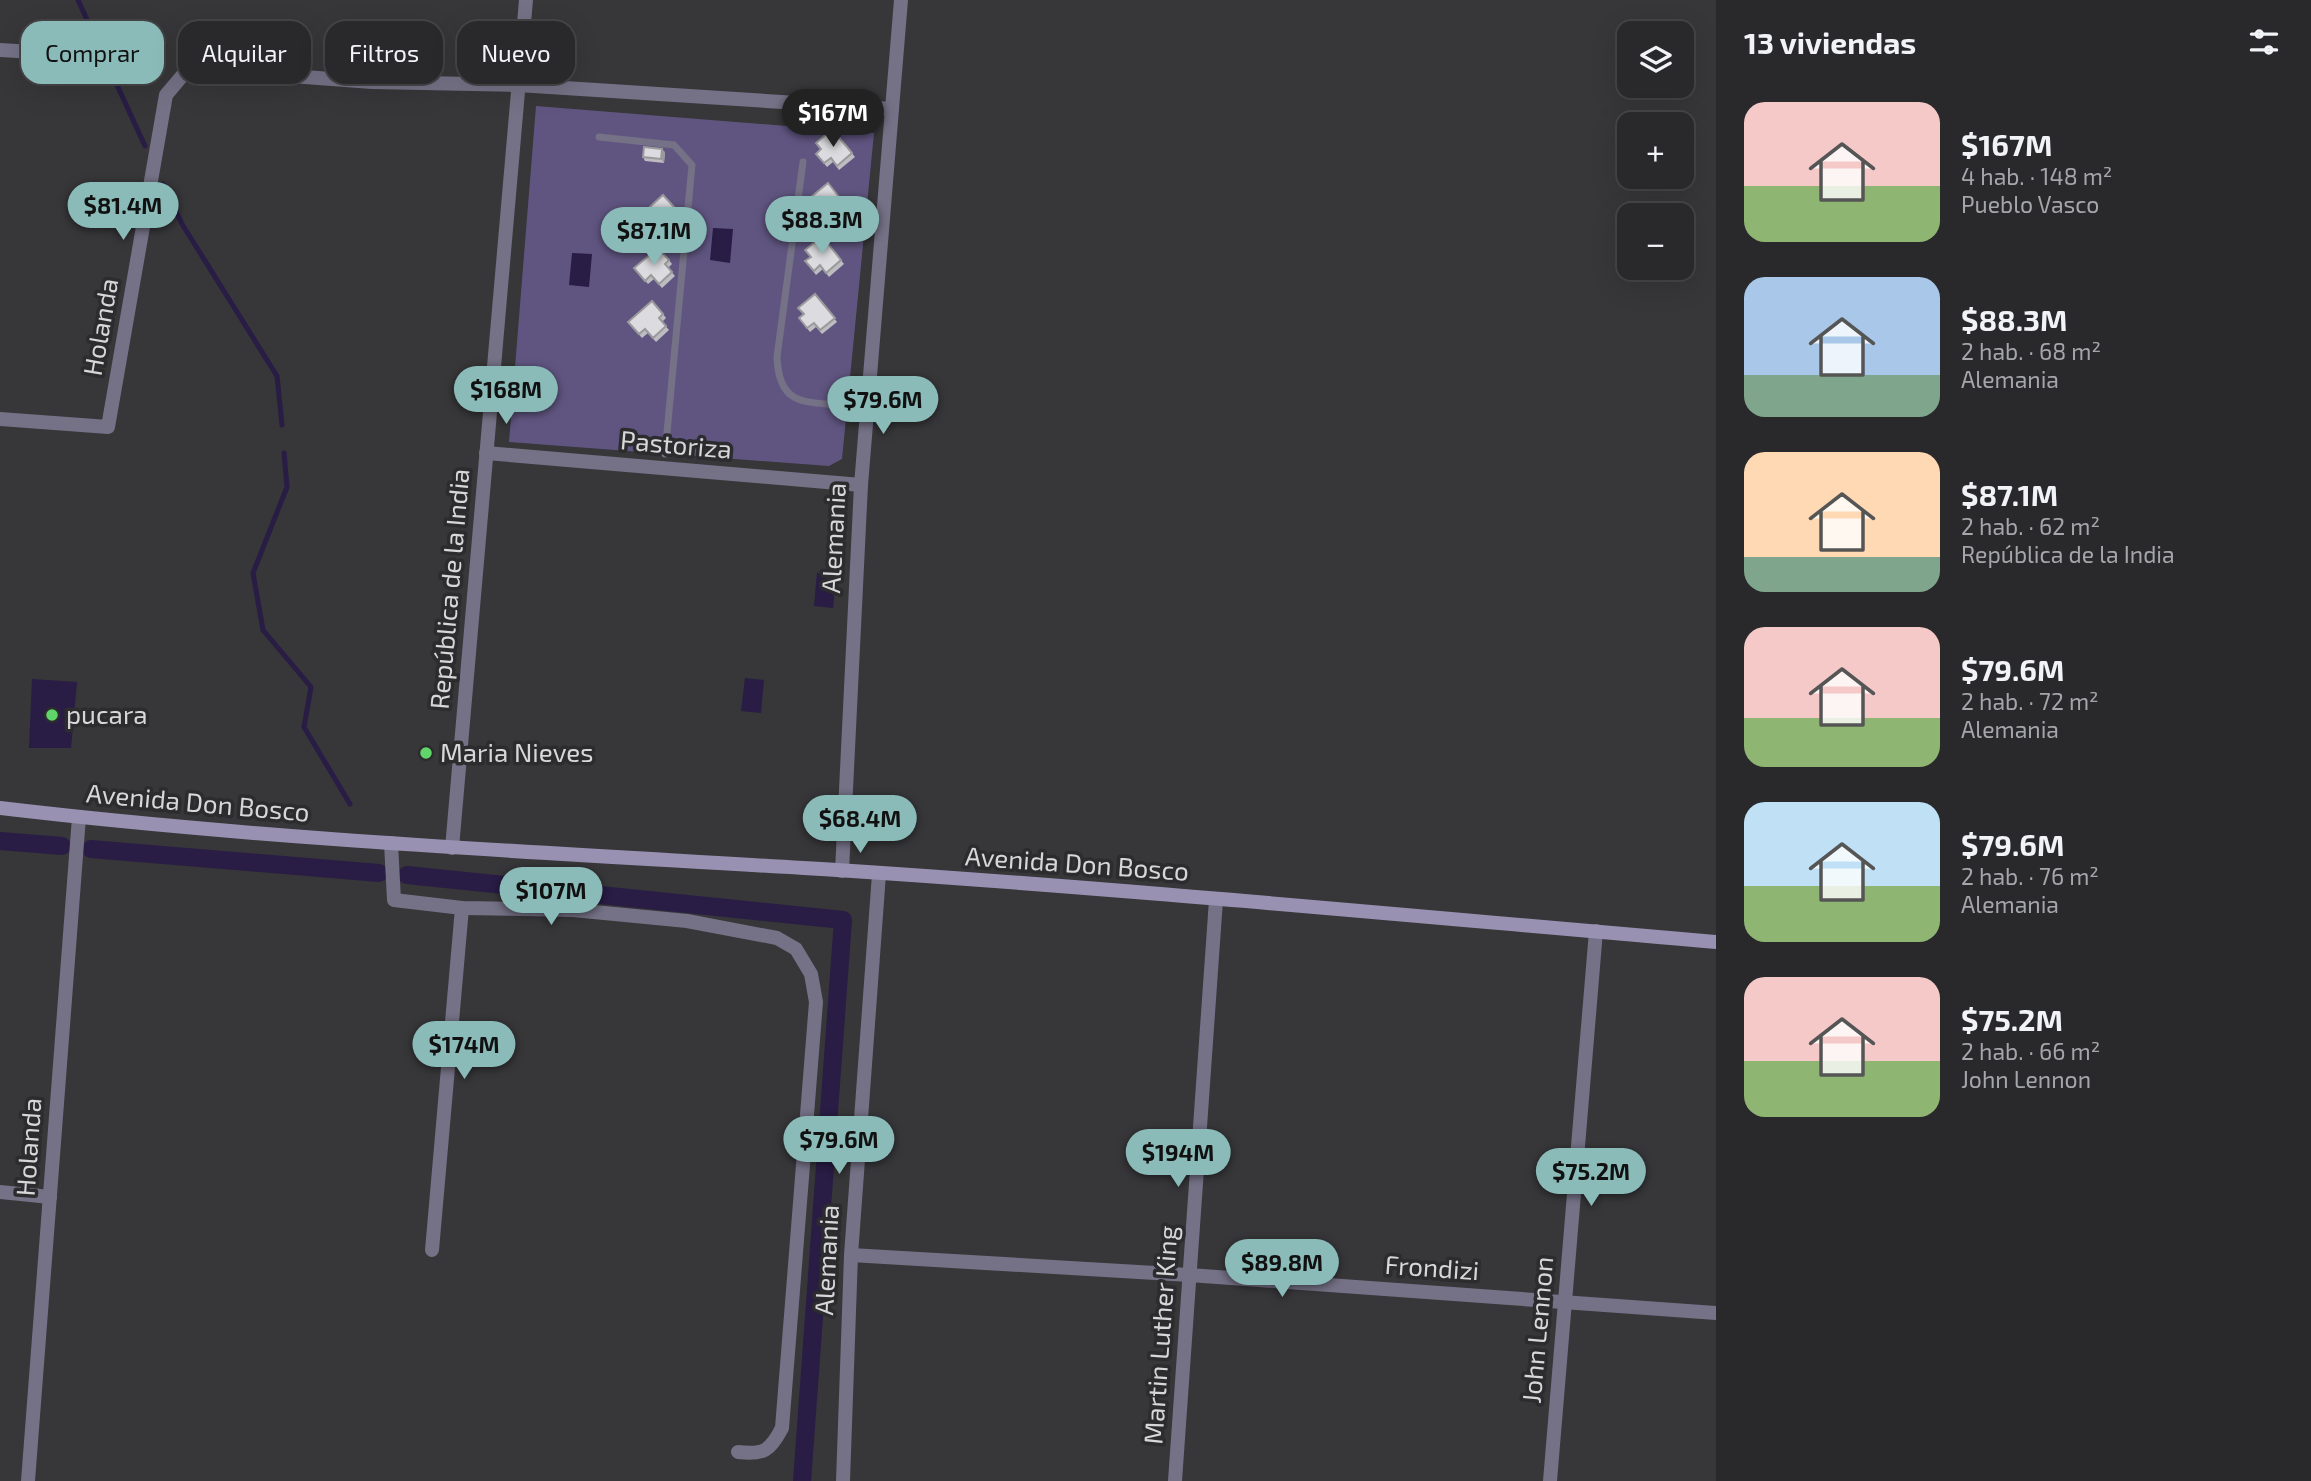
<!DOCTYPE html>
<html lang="es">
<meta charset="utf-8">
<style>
:root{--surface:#29282b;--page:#353437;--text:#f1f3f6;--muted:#a5a6a9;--line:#454447;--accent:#8bbbb9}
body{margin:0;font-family:"Exo 2",sans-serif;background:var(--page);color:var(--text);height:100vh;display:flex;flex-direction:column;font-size:26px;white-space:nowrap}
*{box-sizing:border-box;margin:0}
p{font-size:23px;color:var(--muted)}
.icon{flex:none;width:38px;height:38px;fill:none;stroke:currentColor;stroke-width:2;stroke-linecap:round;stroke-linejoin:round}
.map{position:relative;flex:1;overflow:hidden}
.panel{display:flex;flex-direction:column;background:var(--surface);width:595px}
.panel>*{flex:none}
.guide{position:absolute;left:21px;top:21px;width:665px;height:63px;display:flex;gap:14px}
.controls{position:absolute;left:1617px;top:21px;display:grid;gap:14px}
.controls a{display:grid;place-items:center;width:77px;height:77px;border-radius:14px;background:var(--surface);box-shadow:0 7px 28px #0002,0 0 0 2px var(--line);font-size:35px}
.price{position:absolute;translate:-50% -60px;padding:0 16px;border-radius:24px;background:var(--accent);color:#111;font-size:23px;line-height:46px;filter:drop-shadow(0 2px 4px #0008)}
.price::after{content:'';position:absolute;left:50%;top:42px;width:21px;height:16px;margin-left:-10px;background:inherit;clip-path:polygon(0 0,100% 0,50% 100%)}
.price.on{background:#222;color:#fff}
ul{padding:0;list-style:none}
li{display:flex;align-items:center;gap:21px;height:175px;padding:0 28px}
li span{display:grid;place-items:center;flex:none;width:196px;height:140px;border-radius:21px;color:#555}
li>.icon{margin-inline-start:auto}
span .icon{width:84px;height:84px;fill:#fffc;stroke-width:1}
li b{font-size:30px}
h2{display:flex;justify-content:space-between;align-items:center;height:84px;padding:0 28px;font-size:30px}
.pill{padding:0 24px;border-radius:21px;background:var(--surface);box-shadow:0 7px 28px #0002,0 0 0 2px var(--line);font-size:24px;line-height:63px}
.pill.on{background:var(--accent);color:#111}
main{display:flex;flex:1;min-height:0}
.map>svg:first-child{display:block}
.green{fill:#605581}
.water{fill:#291c45}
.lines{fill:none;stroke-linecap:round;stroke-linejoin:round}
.stream{stroke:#291c45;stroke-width:5}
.canal{stroke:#291c45;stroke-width:18}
.service{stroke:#757186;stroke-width:7}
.minor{stroke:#757186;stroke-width:14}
.tertiary{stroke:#757186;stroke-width:14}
.secondary{stroke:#9891b2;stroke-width:14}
.wall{fill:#bdbcc0}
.shaded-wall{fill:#9a999c}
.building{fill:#dcdbdf;stroke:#9a999c;stroke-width:2}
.poi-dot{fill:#60d56a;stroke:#2c2c2f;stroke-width:2.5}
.labels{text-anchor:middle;stroke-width:7;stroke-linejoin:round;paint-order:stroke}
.street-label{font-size:26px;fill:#d7d7d9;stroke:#2c2c2f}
.poi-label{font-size:26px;fill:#d7d7d9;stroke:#2c2c2f;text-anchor:start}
</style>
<main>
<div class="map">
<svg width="1716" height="1481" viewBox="0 0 1716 1481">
<rect width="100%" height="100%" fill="#373639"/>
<!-- green -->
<polygon class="green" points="536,106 874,133 842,459 829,466 509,442"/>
<!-- water -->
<g class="water">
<polygon points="713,228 733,229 730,263 710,260"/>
<polygon points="572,253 592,254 589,287 569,285"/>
<polygon points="817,573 836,575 833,608 814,606"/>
<polygon points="745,678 764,680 761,713 741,711"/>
<polygon points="32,679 77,682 71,748 29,748"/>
</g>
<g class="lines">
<!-- stream -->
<g class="stream">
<polyline points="78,0 145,146"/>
<polyline points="163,184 182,224 277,376 282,425"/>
<polyline points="284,453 287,487 253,573 263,630 311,687 304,727 350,804"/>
</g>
<!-- canal -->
<g class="canal">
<polyline points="0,841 62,846"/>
<polyline points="91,849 379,873"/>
<polyline points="407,875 843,920 802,1481"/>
</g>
<!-- service -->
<g class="service">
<polyline points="599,137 674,145 692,165 665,454"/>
<path d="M803 162 777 357C779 408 806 401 847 406"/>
</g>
<!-- minor -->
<g class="minor">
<polyline points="0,50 33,52"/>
<polyline points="0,419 108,427 166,95 182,76 197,69 372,82 518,85 892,109"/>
<polyline points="486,453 861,485"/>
<path d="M391 843 394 900 462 908 573 910 687 921 777 938 796 949 811 974 816 1002 782 1428C770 1451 764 1455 738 1452"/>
<polyline points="452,848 526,0"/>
<polyline points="0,1192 50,1197"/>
<polyline points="432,1250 462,908"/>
<polyline points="851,1255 1189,1275 1716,1313"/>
<polyline points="28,1481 79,817"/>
<polyline points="843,1481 851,1255 879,874"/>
<polyline points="1175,1481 1216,900"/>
<polyline points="1550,1481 1596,931"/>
</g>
<!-- tertiary -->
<polyline class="tertiary" points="842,871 861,485 901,0"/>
<!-- secondary -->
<path class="secondary" d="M0 808C278 841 558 853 837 870 1130 889 1423 917 1716 942"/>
</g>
<!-- wall -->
<g class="wall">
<polygon points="832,129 855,157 839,170 833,162 827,167 816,154 821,150"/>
<polygon points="665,152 664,163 645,161 643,157"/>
<polygon points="828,183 850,211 835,224 829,216 822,221 811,207 816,204"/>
<polygon points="675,208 678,212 674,216 680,224 667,236 659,227 654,232 640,216"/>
<polygon points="822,236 844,264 829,277 823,269 816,275 805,261 810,257"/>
<polygon points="669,260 672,264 668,268 675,276 662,288 654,279 648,284 634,268"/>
<polygon points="815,294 837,322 822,334 816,327 810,332 799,318 803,314"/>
<polygon points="663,314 666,318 662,322 669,330 656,342 648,333 642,338 628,322"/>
</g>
<!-- shaded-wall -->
<polygon class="shaded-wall" points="662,149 665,152 664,163 661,159"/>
<!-- building -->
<g class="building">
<polygon points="832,129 852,153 837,166 831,158 824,163 816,154 821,149 816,143"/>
<polygon points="644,147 662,149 661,159 643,157"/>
<polygon points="828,183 847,207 832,220 826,212 820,218 811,207 817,204 811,197"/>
<polygon points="663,195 675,208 671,212 677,220 664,232 657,223 651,228 640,216"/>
<polygon points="822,236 841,260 826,273 820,265 814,271 805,261 811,257 805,250"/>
<polygon points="658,248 669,260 665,264 672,272 659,284 651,275 645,281 634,268"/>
<polygon points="815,294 835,318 820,330 814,323 807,328 799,318 804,314 798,308"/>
<polygon points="652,301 663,314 659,318 666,326 653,338 645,329 639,334 628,322"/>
</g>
<!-- markers -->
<g class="poi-dot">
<circle cx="52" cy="715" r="7"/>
<circle cx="426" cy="753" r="7"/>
</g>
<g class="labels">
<!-- street labels -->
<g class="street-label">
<text transform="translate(101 327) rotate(-80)" y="9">Holanda</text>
<text transform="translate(676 445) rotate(5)" y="9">Pastoriza</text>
<text transform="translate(834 538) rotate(-87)" y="9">Alemania</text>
<text transform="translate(450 589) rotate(-85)" y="9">República de la India</text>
<text transform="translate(198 803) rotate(5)" y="9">Avenida Don Bosco</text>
<text transform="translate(1077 864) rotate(4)" y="9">Avenida Don Bosco</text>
<text transform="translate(29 1147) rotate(-86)" y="9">Holanda</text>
<text transform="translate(827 1260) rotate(-87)" y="9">Alemania</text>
<text transform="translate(1432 1268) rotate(4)" y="9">Frondizi</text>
<text transform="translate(1538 1330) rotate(-85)" y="9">John Lennon</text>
<text transform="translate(1161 1335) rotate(-86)" y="9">Martin Luther King</text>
</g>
<!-- poi labels -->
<g class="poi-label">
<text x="66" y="724">pucara</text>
<text x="440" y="762">Maria Nieves</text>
</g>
</g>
</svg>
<div class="controls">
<a><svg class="icon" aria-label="layers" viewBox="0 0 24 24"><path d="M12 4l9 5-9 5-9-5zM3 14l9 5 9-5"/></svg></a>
<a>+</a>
<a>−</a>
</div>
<b class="price on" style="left:833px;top:149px">$167M</b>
<b class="price" style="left:123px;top:242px">$81.4M</b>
<b class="price" style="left:822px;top:256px">$88.3M</b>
<b class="price" style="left:654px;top:267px">$87.1M</b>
<b class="price" style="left:506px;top:426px">$168M</b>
<b class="price" style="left:883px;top:436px">$79.6M</b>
<b class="price" style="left:860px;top:855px">$68.4M</b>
<b class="price" style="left:551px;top:927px">$107M</b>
<b class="price" style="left:464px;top:1081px">$174M</b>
<b class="price" style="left:839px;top:1176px">$79.6M</b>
<b class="price" style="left:1178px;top:1189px">$194M</b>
<b class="price" style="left:1591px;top:1208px">$75.2M</b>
<b class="price" style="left:1282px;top:1299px">$89.8M</b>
<div class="guide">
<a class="pill on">Comprar</a>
<a class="pill">Alquilar</a>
<a class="pill">Filtros</a>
<a class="pill">Nuevo</a>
</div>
</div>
<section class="panel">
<h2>13 viviendas<svg class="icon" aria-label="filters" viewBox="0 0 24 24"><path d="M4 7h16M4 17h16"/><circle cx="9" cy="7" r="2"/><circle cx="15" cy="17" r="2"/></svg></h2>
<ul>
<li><span style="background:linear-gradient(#f6c9c9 60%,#8fb573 0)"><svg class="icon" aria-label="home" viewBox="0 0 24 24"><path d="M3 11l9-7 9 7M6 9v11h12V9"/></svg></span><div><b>$167M</b><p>4 hab. · 148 m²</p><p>Pueblo Vasco</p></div></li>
<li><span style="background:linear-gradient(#a9c7e8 70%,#7fa58c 0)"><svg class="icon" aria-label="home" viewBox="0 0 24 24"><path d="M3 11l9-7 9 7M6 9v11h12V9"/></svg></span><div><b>$88.3M</b><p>2 hab. · 68 m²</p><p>Alemania</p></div></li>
<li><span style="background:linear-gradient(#ffd9b3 75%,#7fa58c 0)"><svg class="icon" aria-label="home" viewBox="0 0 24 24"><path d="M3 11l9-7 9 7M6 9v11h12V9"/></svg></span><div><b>$87.1M</b><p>2 hab. · 62 m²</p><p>República de la India</p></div></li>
<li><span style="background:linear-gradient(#f6c9c9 65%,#8fb573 0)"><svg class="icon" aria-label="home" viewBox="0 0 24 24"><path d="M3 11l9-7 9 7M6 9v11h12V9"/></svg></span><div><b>$79.6M</b><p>2 hab. · 72 m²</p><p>Alemania</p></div></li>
<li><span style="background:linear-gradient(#bfe0f5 60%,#8fb573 0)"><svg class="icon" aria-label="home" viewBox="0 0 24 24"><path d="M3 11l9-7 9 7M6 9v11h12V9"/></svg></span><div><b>$79.6M</b><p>2 hab. · 76 m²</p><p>Alemania</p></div></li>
<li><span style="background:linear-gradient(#f6c9c9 60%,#8fb573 0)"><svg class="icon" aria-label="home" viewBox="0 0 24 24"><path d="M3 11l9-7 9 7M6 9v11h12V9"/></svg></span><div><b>$75.2M</b><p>2 hab. · 66 m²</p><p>John Lennon</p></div></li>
</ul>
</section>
</main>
